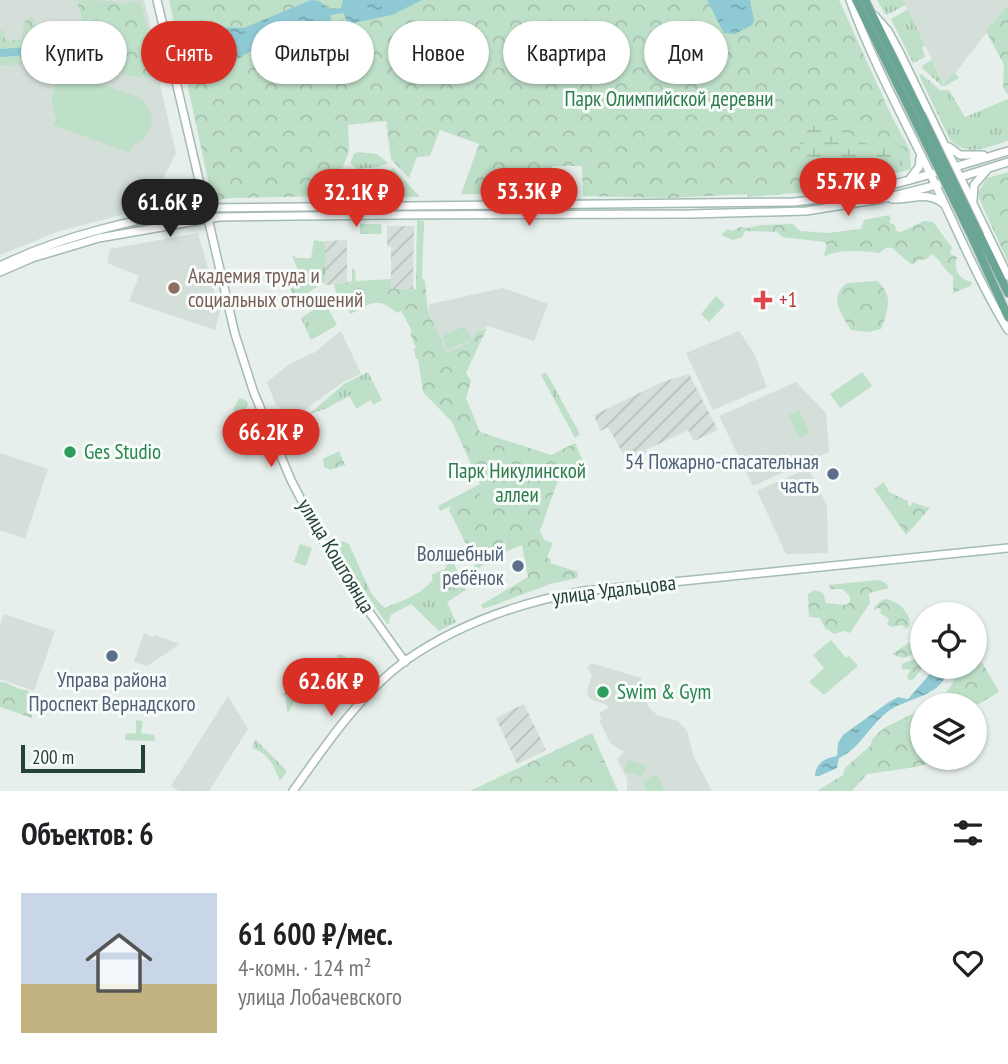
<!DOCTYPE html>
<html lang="ru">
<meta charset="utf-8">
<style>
:root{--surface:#fff;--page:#f2f2f2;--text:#202124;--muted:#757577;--accent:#d93025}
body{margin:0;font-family:"PT Sans Narrow",sans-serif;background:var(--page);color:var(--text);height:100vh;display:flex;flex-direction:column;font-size:26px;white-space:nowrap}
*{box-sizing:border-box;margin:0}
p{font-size:23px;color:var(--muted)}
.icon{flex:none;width:38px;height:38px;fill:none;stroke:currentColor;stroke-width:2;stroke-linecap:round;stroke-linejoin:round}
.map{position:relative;height:791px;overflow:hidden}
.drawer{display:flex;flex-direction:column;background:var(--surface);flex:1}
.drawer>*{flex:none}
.guide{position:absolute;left:21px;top:21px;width:966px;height:63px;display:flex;gap:14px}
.buttons{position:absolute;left:910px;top:602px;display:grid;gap:14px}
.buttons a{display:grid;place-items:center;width:77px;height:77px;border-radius:50%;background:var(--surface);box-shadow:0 2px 5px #0004;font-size:35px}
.scale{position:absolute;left:21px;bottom:18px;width:124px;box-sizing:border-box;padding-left:7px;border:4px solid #24423a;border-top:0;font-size:19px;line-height:24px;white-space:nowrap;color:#24423a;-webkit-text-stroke:5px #f7fbf9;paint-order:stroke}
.price{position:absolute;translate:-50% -60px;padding:0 16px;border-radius:24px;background:var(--accent);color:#fff;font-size:23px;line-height:46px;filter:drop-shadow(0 2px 4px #0008)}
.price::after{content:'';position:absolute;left:50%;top:42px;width:21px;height:16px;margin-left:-10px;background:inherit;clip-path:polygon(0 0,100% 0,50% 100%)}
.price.selected{background:#222;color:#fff}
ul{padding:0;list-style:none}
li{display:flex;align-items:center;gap:21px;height:175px;padding:0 21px}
li span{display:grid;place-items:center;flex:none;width:196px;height:140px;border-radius:0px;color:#555}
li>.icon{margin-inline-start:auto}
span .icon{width:84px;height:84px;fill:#fffc;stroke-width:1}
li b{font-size:30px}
h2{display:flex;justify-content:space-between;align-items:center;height:84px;padding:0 21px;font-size:30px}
.chip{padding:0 24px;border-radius:32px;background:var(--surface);box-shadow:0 2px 5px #0004;font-size:24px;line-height:63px}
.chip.selected{background:var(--accent);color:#fff}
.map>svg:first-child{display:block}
.built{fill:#d4dfda}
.industrial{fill:url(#industrial-furrows)}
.grass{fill:url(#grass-tufts)}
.forest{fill:url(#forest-crowns)}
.wetland{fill:url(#wetland-marsh)}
.garden{fill:#bfe0c8}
.water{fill:url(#water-ripples)}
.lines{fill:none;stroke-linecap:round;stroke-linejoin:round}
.river{stroke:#8ec9d4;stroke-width:8}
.secondary-casing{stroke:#a4bbb3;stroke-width:10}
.primary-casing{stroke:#c2cac8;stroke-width:10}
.secondary{stroke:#fff;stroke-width:7}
.primary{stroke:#6aa596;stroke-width:8}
.primary-bridge-casing{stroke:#c2cac8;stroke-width:10;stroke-linecap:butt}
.primary-bridge{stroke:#6aa596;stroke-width:8}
.education-dot{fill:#8d6e63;stroke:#f7fbf9;stroke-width:2.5}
.health-dot{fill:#e0444e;stroke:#f7fbf9;stroke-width:2.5}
.leisure-dot{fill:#2e9e5b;stroke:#f7fbf9;stroke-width:2.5}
.service-dot{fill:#5c6f8a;stroke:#f7fbf9;stroke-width:2.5}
.labels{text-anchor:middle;stroke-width:6;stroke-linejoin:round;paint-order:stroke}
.park-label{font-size:21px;fill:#2d7a4b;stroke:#f7fbf9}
.education-label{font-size:21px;fill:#785e54;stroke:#f7fbf9;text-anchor:start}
.health-label{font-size:21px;fill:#be3a42;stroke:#f7fbf9;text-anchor:start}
.leisure-label{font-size:21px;fill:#27864d;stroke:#f7fbf9;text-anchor:start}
.service-label{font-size:21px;fill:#4e5e75;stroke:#f7fbf9;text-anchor:end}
.street-label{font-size:21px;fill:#24423a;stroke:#f7fbf9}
</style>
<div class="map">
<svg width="1008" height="791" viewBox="0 0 1008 791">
<defs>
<pattern id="industrial-furrows" width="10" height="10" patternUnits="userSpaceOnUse" patternTransform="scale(1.75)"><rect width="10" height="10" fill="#d4dfda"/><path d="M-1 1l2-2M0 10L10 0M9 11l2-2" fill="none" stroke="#b6c1bc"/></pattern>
<pattern id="grass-tufts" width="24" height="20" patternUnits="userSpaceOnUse" patternTransform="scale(1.75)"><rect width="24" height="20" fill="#bfe0c8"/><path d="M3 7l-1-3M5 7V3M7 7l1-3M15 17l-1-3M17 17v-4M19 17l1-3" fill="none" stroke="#a4c1ad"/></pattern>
<pattern id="forest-crowns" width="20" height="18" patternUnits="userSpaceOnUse" patternTransform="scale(1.75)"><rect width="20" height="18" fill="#bfe0c8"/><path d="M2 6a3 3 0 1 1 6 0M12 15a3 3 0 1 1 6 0" fill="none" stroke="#a4c1ad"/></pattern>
<pattern id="wetland-marsh" width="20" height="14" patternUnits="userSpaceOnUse" patternTransform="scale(1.75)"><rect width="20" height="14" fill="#bfe0c8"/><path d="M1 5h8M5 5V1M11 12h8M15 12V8" fill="none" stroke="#a4c1ad"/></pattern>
<pattern id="water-ripples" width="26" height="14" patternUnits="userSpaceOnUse" patternTransform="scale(1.75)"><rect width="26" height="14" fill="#8ec9d4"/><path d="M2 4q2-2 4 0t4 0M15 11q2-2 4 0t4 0" fill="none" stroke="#74a5ad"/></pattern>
</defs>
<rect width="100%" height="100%" fill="#e6efeb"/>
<!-- built -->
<g class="built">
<polygon points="0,0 144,0 163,79 160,85 176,153 159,187 143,209 57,232 0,255"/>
<polygon points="903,0 1008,0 1008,5 945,86"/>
<polygon points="198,233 220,311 215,330 129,301 139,276 107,263 110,249"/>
<polygon points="503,288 548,304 534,341 488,326 477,332 469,342 447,354 428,310 430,304"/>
<polygon points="341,331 361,374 343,382 299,414 292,416 276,405 267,382 288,365 315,352"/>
<polygon points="739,331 754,353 767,387 713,410 686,353"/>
<polygon points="796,382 826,413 829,452 753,486 719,416"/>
<polygon points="0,453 48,469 25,539 0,530"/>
<polygon points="808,468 827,506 828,553 786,554 757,491"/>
<polygon points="4,614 55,631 34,691 0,679 0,625"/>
<polygon points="144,633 153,637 154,635 180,644 147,666 134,662"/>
<polygon points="591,664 595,664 641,678 644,697 649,707 658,716 678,721 687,731 693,755 712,791 627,791 627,779 617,759 624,752 610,743 599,720 602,719 599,713 608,708 607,705 592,700 588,696 587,690 592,675 587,668"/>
<polygon points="228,696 248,729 209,791 179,791 171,786"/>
</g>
<!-- industrial -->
<g class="industrial">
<polygon points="387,226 414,226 413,289 391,289 391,247 387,246"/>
<polygon points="347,240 347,284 325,285 325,241"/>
<polygon points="689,374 718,430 694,441 688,430 646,450 647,453 628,463 608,427 600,431 594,415 662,382"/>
<polygon points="524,704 546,750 517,764 496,718"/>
</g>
<!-- grass -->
<g class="grass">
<polygon points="877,0 903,0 906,5 886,15"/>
<polygon points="908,9 925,46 922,47 925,57 913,63 891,19"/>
<polygon points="932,60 944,85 954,72 959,78 945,86 942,86 922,68 923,65"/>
<path d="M921 74 940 90H949L965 117 1008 99V141C986 147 969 158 950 140L919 75Z"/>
<polygon points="358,152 377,154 388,163 379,167 357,169 350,163 354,154"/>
<polygon points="393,168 420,197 337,197 347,172 352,173 358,183 378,184 387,179 388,171"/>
<polygon points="360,224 381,224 382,234 360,234"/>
<polygon points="314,240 325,242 325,282 321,283 317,273 310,275 298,271 292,255 297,258 311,258"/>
<polygon points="325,302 337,325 311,340 301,318"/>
<polygon points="368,372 382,400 373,405 368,394 360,390 327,408 308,415 344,384"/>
<polygon points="544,373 547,374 580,434 575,438 541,375"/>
<path d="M342 541 349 544 371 593 384 608C401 601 422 595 433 579L431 575 445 569 451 557 466 590 447 602 456 622 439 631 411 604 391 615 389 620 390 623 387 624 339 555 337 545Z"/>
<polygon points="341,654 349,659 348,662 372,674 371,678 367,680 353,677 346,662 343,662 336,656"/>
<polygon points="296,671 307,676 309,680 320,685 315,687 310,682 306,685 307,690 310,691 311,689 316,691 303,697 300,704 294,702 289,712 287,711 286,699 283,693 290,689 290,681 300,684 290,680"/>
<polygon points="136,720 143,721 141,733 154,735 155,741 125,740 125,734 136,733"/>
<path d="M255 739 287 771 280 781C273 764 269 754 252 748Z"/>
</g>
<!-- forest -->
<g class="forest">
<path d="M79 0 112 1 124 5 132 1 141 3 158 69 153 76C138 81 120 72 105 70 70 66 35 64 0 65V31L4 30 5 39 9 41 22 39 24 22 31 17 34 19 36 28C49 33 57 25 69 27 73 27 77 29 81 29L84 25 78 6Z"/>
<polygon points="169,0 839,0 892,117 910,150 911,169 832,190 748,197 747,194 669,198 583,196 582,166 552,166 552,197 484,198 482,194 461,194 479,144 440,130 430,156 417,157 409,178 391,159 386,121 348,125 349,151 332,196 231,198 216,200 212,198"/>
<polygon points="1008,5 1008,95 1003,88 1004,65 986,31"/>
<polygon points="1008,172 1008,262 978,196 979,191 987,178"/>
<path d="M889 215 891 219 889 222 895 225 896 231 901 232 924 221 933 222C940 230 944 238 952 247L950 254 957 257C953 271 959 279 972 282L971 286 953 293V276C943 271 941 258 931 254L927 259 919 260 912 265 892 248H886L879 253C864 251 840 249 826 256L824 255 827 245 824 242 782 237 777 232 745 231 742 237 733 240 721 235 727 229 732 231 740 227 748 228 761 225 793 224 800 231 828 233 861 229 864 220Z"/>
<path d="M417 220 424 221 422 278 425 281 428 311 447 353 469 342 477 332 487 328 466 373 471 381 466 398 480 432 551 455 575 443 585 466 562 469 540 531 544 540 553 543 547 558 551 559 550 563 578 572 577 578 550 584 483 609 481 605 528 577 522 545 505 552 506 545 504 542 475 573 472 572V568L476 564 449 510 451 506 440 511 438 506 480 484 452 422 423 392 418 359H416L414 349 416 348 410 333 412 331 401 311 397 313C377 295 371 304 350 314L347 307 340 309 334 284H347V282L352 281V268L355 270 356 281 391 279V289H416Z"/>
<polygon points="301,271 313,278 317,287 296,300 284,276"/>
<path d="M877 281C894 295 888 311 881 329L869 332 851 330C841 313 828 298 847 283Z"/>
<polygon points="360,390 368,393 371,400 356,409 349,395"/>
<polygon points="339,451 345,465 330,470 324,467 323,459"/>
<polygon points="884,482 889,492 908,501 908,505 911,506 912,502 930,508 906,535 874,489"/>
<polygon points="879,580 886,583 889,588 869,593 870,603 850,633 844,631 834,634 825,628 820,618 809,617 808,594 814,590 823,593 826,603 846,605 850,602 850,597 843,589 831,589 828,585"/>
<path d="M884 599C897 599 911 613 910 626L906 629 902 625 892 627 887 624 889 619 880 613 881 609 878 608 874 611 875 606Z"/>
<polygon points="912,641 917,641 922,651 923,667 914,679 909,680 907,676 911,670 902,669 902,664 915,659 915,654 903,658 892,654"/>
<path d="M975 650 999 692 975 706 929 705C945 697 952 688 957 672L955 667H975Z"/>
<path d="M0 682C10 682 15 690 27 690L31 695 32 718 0 707Z"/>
<polygon points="922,709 922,758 932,758 933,762 916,767 867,774 852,791 817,791 843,775 845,768 870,746 873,738 884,728"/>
<polygon points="592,733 618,791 470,791"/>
</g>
<!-- wetland -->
<path class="wetland" d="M832 119C849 118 845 132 856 139 869 147 888 147 902 147L909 154 906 165 844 177 827 184 812 183C804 172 793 143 806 131 813 125 824 122 832 119Z"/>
<!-- garden -->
<g class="garden">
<path d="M78 75 140 98C160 115 153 135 133 146L130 153 53 125 57 119C46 96 52 78 78 75Z"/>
<polygon points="716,296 725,305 709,322 701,314"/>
<polygon points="465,326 471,339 447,350 442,336"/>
<polygon points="862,372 872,386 840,408 830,394"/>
<path d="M240 398 246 400 248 404 242 420 238 423 233 421C231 415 235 402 240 398Z"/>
<polygon points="799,410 810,433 799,438 789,415"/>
<polygon points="576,450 580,460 565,467 560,457"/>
<polygon points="499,484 505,506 486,512 479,491"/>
<polygon points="300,544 312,548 306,566 294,562"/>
<polygon points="831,640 846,658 849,656 858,666 824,695 809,682 824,668 813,655"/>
<polygon points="596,754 606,772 590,779 582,760"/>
<polygon points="628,760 646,766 642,777 624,771"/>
<polygon points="543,768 551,776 535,791 532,791 525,784"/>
<polygon points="656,774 665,791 647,791 642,782"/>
</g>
<!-- water -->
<g class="water">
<path d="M311 0 319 1 328 9 341 8 343 0H422L392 15 353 23 347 22 343 13 331 15C330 36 312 54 290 54 278 54 270 45 257 49 246 52 238 61 227 63 210 58 199 56 198 37L207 27 244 28Z"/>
<polygon points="707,0 750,0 754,21 752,25 735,34 724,33"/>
<path d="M936 667H947C947 695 908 698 890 710 870 724 861 748 839 758L837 768 819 776H815C816 763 825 758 837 756L838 743 843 735 889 702 898 697 908 699Z"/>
</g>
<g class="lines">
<!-- river -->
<polyline class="river" points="0,53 59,49 82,51 102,56 119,53"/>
<!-- secondary casing -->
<g class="secondary-casing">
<g id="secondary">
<polyline points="157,0 235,334 254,393 291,480 323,542 345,578 405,662"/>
<path d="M850 0C873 64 907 124 936 186 959 234 980 284 1008 330"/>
<polyline points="875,16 888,31 900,53 1008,276"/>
<polyline points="949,147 960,155 983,155"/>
<polyline points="909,180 919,167 920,158"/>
<path d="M892 199C911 200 928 190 944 204"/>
<polyline points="973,200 974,185 986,171"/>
<polyline points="184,210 193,204 200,186"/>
<path d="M0 266C64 235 135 219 205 208L793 202C867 196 938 172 1008 151"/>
<polyline points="0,272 32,258 99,238 219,217 383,215 690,214 806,211 881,199 929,187 1008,162"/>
<path d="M293 791C325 746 360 694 405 661 458 624 521 602 584 591L1008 548"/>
</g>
</g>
<!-- primary casing -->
<g class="primary-casing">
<g id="primary">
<polyline points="856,0 914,118"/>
<polyline points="865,0 921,114"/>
<polyline points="980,236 1008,293"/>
<polyline points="973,239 1008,317"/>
</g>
</g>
<!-- secondary -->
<use href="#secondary" class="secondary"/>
<!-- primary -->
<use href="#primary" class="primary"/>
<!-- primary-bridge casing -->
<g class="primary-bridge-casing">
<g id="primary-bridge">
<polyline points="921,114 980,236"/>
<polyline points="914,118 973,239"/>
</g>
</g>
<!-- primary-bridge -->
<use href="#primary-bridge" class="primary-bridge"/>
</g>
<!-- markers -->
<circle class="education-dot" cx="174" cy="288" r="7"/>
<path class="health-dot" d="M759.5 289.5h7v7h7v7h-7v7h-7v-7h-7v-7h7z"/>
<g class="leisure-dot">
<circle cx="70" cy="452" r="7"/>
<circle cx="603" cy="692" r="7"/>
</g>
<g class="service-dot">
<circle cx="833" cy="474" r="7"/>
<circle cx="518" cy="566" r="7"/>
<circle cx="112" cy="656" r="7"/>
</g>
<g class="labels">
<!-- park labels -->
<g class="park-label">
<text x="669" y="106">Парк Олимпийской деревни</text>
<text x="517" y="478">Парк Никулинской<tspan x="517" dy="24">аллеи</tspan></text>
</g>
<!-- education labels -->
<g class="education-label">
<text x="188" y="283">Академия труда и<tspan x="188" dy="24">социальных отношений</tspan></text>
</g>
<!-- health labels -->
<g class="health-label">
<text x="779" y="307">+1</text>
</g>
<!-- leisure labels -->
<g class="leisure-label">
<text x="84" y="459">Ges Studio</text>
<text x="617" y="699">Swim &amp; Gym</text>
</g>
<!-- service labels -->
<g class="service-label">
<text x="819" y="469">54 Пожарно-спасательная<tspan x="819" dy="24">часть</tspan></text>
<text x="504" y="561">Волшебный<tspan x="504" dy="24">ребёнок</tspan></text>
<text x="112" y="687" text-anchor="middle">Управа района<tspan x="112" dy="24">Проспект Вернадского</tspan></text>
</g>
<!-- street labels -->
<g class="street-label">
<text transform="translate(336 556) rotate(59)" y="7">улица Коштоянца</text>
<text transform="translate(614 590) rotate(-7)" y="7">улица Удальцова</text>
</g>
</g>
</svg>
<div class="buttons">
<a><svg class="icon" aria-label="locate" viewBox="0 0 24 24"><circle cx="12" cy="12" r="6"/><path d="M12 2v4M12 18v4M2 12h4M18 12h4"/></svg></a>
<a><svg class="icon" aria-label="layers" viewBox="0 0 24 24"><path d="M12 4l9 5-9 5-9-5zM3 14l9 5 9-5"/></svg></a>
</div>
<div class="scale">200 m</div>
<b class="price" style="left:848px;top:218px">55.7K ₽</b>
<b class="price" style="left:529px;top:228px">53.3K ₽</b>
<b class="price" style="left:356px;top:229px">32.1K ₽</b>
<b class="price selected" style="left:170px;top:239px">61.6K ₽</b>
<b class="price" style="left:271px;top:469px">66.2K ₽</b>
<b class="price" style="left:331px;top:718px">62.6K ₽</b>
<div class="guide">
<a class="chip">Купить</a>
<a class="chip selected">Снять</a>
<a class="chip">Фильтры</a>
<a class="chip">Новое</a>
<a class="chip">Квартира</a>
<a class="chip">Дом</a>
</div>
</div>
<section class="drawer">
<h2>Объектов: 6<svg class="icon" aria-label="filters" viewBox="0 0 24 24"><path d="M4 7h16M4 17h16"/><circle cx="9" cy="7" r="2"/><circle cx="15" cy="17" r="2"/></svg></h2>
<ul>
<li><span style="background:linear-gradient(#c9d6e8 65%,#c2b280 0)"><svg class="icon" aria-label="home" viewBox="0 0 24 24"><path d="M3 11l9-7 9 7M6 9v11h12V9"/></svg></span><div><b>61 600 ₽/мес.</b><p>4-комн. · 124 m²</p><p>улица Лобачевского</p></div><svg class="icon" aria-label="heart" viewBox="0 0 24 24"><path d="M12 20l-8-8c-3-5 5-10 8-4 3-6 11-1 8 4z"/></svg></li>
</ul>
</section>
